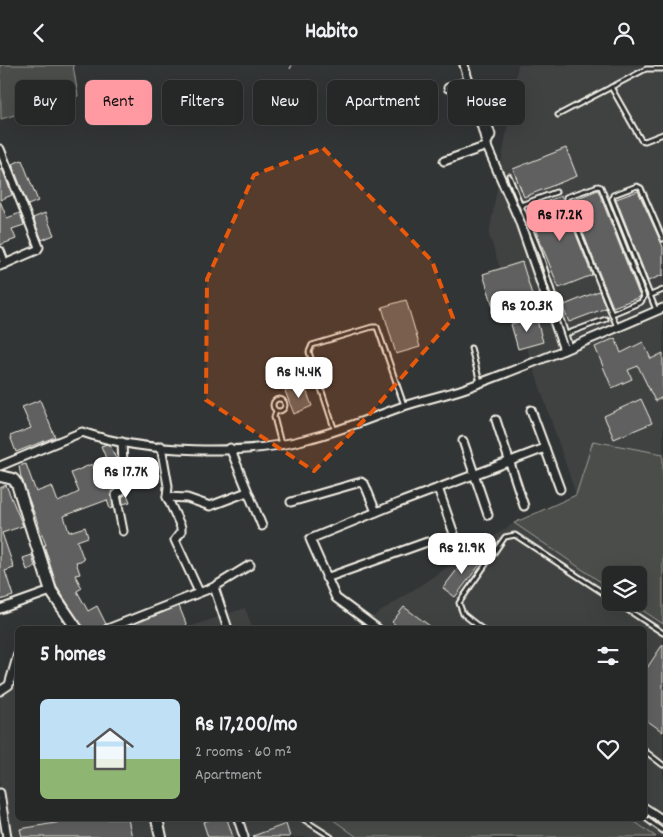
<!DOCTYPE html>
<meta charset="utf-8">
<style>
:root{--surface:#262828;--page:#2e3030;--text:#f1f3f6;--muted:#a4a6a8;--line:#424445;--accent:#ff9aa2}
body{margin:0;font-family:Dekko,sans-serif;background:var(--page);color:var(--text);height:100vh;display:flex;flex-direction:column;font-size:19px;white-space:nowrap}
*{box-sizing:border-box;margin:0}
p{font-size:16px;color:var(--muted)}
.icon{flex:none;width:28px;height:28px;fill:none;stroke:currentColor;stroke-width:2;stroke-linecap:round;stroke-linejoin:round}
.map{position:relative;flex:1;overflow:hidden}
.drawer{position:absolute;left:15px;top:561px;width:632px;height:195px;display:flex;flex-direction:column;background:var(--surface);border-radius:8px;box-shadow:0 5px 20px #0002,0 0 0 1px var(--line)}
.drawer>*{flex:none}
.guide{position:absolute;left:15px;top:15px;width:634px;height:45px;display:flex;gap:10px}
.buttons{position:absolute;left:602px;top:501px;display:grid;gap:10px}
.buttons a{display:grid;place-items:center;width:45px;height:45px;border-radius:8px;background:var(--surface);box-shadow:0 5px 20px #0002,0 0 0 1px var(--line);font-size:25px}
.price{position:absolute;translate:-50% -42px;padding:0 11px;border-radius:10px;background:#fff;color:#222;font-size:16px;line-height:32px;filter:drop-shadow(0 1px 2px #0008)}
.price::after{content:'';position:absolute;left:50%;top:30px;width:15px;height:11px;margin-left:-8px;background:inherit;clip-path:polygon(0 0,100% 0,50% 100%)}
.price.active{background:var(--accent);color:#111}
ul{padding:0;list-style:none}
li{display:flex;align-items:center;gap:15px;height:125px;padding:0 25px}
li span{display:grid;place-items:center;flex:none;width:140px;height:100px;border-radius:8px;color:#555}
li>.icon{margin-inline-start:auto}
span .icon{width:60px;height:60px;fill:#fffc;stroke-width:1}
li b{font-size:21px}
h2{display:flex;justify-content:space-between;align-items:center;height:60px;padding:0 25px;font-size:21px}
.chip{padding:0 18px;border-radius:8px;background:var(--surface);box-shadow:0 5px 20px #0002,0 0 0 1px var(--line);font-size:18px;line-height:45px}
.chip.active{background:var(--accent);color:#111}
header{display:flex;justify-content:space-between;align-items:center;height:65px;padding:0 25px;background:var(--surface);font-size:22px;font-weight:700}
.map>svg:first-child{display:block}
.built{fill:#404242;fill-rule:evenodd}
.green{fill:#4b4d4c;stroke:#a09f9a}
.building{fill:#5f605f;stroke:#f4f1e8}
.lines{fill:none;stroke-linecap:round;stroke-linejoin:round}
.lane-casing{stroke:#f4f1e8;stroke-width:7}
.street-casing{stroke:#f4f1e8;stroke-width:11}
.secondary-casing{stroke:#f4f1e8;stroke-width:14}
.path{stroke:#f4f1e8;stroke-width:1;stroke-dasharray:4 4;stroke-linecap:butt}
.lane{stroke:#2a2d2e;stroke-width:3}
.street{stroke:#2a2d2e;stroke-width:7}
.secondary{stroke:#2a2d2e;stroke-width:10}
.marked{fill:#e8590c;fill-opacity:0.2;stroke:#e8590c;stroke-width:4;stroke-dasharray:10 6;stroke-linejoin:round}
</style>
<header><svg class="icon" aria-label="back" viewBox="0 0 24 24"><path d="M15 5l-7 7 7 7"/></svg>Habito<svg class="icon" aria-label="person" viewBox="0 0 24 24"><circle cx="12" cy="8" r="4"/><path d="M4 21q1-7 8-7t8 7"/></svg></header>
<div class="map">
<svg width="663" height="772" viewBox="0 0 663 772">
<rect width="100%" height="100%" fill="#323535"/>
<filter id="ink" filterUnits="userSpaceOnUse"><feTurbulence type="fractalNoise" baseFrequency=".02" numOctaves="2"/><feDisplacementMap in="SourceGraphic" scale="10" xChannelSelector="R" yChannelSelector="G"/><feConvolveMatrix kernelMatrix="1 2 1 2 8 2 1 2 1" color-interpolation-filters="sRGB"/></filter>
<g filter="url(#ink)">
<!-- built -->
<g class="built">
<path d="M518 0H663V772H0V625L17 619 18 754H645V564H359L362 559 514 458 576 430 489 170ZM611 510H639V538H611Z"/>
<polygon points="245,543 253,564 183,564"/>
</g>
<!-- green -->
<g class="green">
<polygon points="0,0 73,0 78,31 1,54"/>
<polygon points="593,376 663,389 663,559 632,538 639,538 639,510 611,510 611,524 514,458 576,430"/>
<polygon points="332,754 631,754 656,772 357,772"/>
</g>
<!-- building -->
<g class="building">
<polygon points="566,83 577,111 524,132 513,104"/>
<polygon points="22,95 38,136 28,140 12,99"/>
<polygon points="2,103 12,130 0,135 0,104"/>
<polygon points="598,125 640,232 613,242 570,136"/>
<polygon points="638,126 663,182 663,210 648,216 616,134"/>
<polygon points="561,131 592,210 559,223 527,144"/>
<polygon points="0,136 7,153 20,148 24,160 12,164 16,174 0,180"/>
<polygon points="45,148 54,170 42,175 33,153"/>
<polygon points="522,197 534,236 495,248 483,209"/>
<polygon points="599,226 606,243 569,257 562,241"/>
<polygon points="406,235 420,282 396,289 382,242"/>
<polygon points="536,252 543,277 518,284 511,259"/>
<polygon points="615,273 621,288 643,277 651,294 663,288 663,332 655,336 638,301 628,305 632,314 612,323 595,282"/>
<polygon points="304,319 312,341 294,349 285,326"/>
<polygon points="641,334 652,358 614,374 604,351"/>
<polygon points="40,335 55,372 16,387 10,371 31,363 22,342"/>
<polygon points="107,379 110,380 116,394 108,398 101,381"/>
<polygon points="26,399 36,427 52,421 58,437 79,427 71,408 92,399 101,418 108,415 112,426 113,443 110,444 107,435 64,451 69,467 85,462 88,472 77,476 84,495 76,497 80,509 75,510 82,523 77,526 88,546 97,541 106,559 102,564 84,564 57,522 44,480 46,480 21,413 19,401"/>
<polygon points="6,420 23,461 2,468 14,503 5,506 13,531 0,535 0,423"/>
<polygon points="127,429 130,437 123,439 122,432"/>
<polygon points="469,489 481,498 455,532 443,523"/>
<polygon points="32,490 35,502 27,505 23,493"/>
<polygon points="179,541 187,561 179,564 122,564"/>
<polygon points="404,542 434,564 401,564 392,557"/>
<polygon points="663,579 663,667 645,654 645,606"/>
<polygon points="79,754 128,754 132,772 22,772 20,764"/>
<polygon points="212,754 227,754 233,772 208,772 203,757"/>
<polygon points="286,759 290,772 253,772 253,771"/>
</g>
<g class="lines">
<!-- lane casing -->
<g class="lane-casing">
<g id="lane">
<polyline points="611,22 641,75 645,76 663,69"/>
<polyline points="558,50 646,4 663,4"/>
<polyline points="509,111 539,185 570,282"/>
<polyline points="521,140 556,127"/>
<polyline points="651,230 663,225"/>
<polyline points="656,245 612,134 613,130 637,121 641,123 663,174"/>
<polyline points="612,249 641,237 644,232 601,122 598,121 566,132 566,135 617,262"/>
<polyline points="566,269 606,254"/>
<polyline points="471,283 480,317"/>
<circle cx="279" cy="340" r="6"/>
<polyline points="276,346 274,352 281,379"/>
<polyline points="335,366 309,287 312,280 372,262 377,262 404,340"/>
<polyline points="617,538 663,568"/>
<polyline points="482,564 463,549 459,538 505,472 515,470 611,533"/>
<polyline points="645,686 663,700"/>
<polyline points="645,753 663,766"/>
<polyline points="303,754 331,772"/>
</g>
</g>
<!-- street casing -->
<g class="street-casing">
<g id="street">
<polyline points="464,0 488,84 519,155 564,285"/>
<polyline points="448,23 469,16"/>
<polyline points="484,48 491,70 487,78"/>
<polyline points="0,84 39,182 37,185 0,201"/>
<polyline points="444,96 487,81"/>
<polyline points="0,186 5,199"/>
<polyline points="531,345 560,424"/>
<polyline points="496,355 524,441"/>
<polyline points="463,376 488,450"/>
<polyline points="122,377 124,423 116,430 123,466"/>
<polyline points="161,381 168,421 167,432 181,462 181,467 175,475 199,527"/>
<polyline points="230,383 262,461"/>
<path d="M0 401 82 367C143 388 245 391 307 374 341 366 372 352 404 341 425 334 446 330 466 323 533 299 598 271 663 243"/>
<polyline points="438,423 460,486"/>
<polyline points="167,432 187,433 210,441 247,427"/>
<polyline points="291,437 361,417 365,420 376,447"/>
<polyline points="326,513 427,477"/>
<polyline points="214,522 228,564"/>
<polyline points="0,544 51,526"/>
<polyline points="107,564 214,522 250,500"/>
<polyline points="378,564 336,533 310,474 396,439 545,383"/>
<polyline points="0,626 9,620 18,589"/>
<polyline points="0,728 7,772"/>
<polyline points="645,743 663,755"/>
<polyline points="238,754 244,772"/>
</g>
</g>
<!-- secondary casing -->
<g class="secondary-casing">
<g id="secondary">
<polyline points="0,411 13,414 17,419 51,526 77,564"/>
<polyline points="157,754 161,772"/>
</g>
</g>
<!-- path -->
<polyline class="path" points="290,4 292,0"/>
<!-- lane -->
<use href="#lane" class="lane"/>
<!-- street -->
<use href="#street" class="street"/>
<!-- secondary -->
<use href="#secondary" class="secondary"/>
</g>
</g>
<!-- marked area -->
<path class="marked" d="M323 83 432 196 453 253 370 349 314 406 206 335 207 214 254 110Z"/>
</svg>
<div class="buttons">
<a><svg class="icon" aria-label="layers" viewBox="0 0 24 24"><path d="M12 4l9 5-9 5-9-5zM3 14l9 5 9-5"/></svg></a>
</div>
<b class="price active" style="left:560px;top:177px">Rs 17.2K</b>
<b class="price" style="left:527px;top:268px">Rs 20.3K</b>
<b class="price" style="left:299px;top:334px">Rs 14.4K</b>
<b class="price" style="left:126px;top:434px">Rs 17.7K</b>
<b class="price" style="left:462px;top:510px">Rs 21.9K</b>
<div class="guide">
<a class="chip">Buy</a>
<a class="chip active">Rent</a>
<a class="chip">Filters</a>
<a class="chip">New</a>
<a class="chip">Apartment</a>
<a class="chip">House</a>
</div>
<section class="drawer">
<h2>5 homes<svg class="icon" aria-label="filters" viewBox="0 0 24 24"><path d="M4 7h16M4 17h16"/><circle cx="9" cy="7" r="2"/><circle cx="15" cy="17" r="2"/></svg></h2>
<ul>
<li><span style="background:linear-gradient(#bfe0f5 60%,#8fb573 0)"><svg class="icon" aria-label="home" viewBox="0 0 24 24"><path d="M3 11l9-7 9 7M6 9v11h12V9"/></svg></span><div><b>Rs 17,200/mo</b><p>2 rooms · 60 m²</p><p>Apartment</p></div><svg class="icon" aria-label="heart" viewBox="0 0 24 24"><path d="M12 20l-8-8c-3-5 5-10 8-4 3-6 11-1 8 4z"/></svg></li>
</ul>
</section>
</div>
